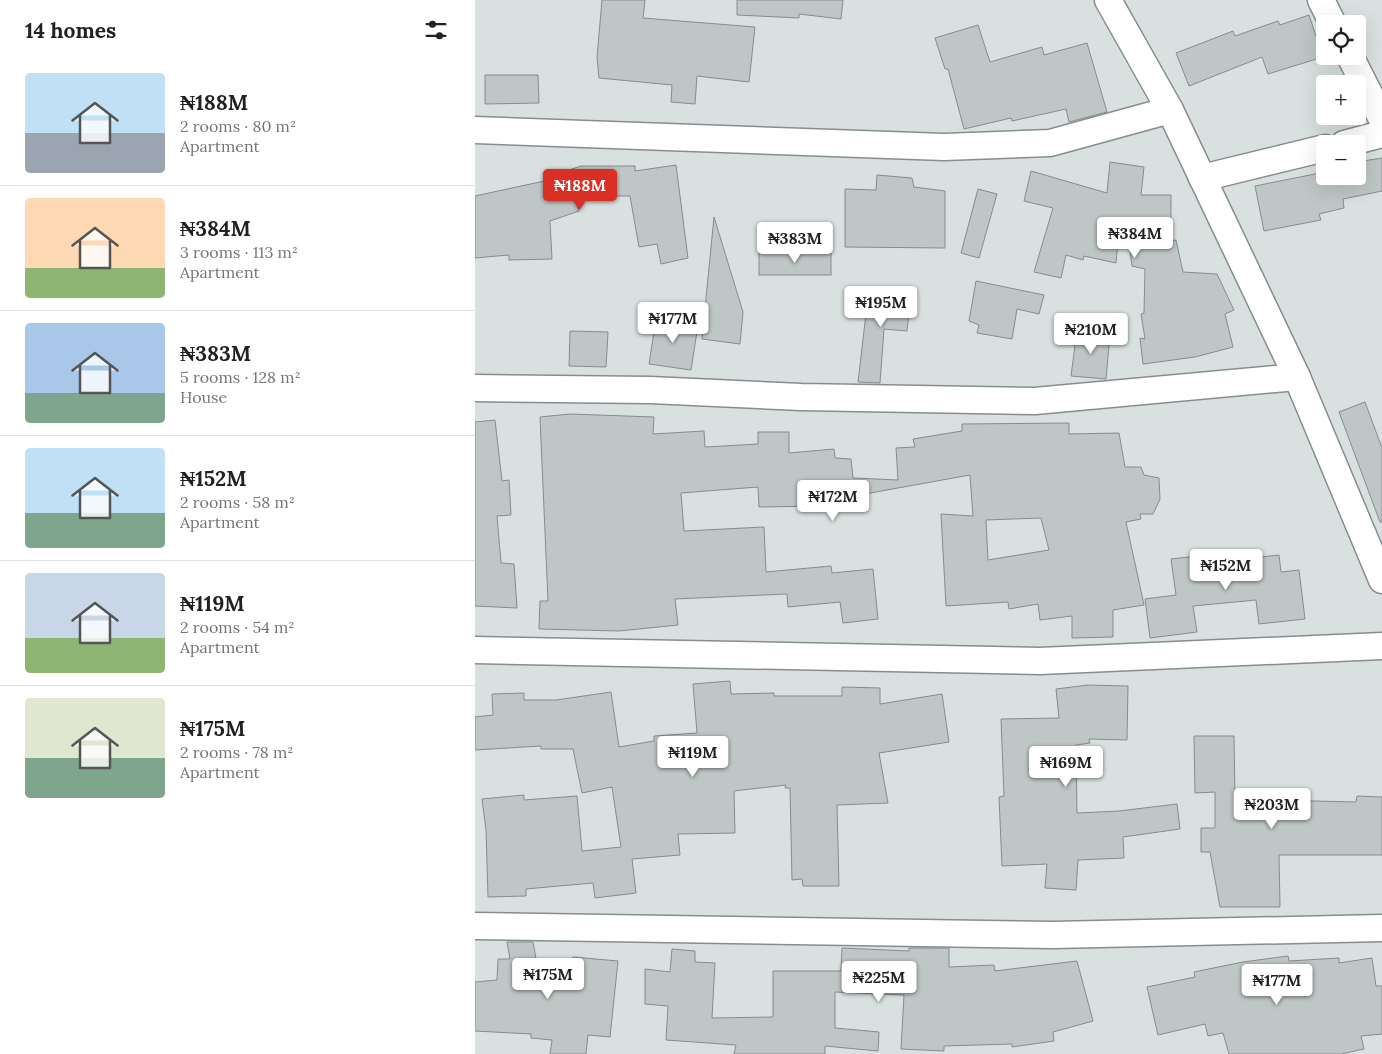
<!DOCTYPE html>
<meta charset="utf-8">
<style>
:root{--surface:#fff;--page:#f2f2f2;--text:#202124;--muted:#757577;--line:#e0e0e0;--accent:#d93025}
body{margin:0;font-family:Lora,serif;background:var(--page);color:var(--text);height:100vh;display:flex;flex-direction:column;font-size:19px;white-space:nowrap}
*{box-sizing:border-box;margin:0}
p{font-size:16px;color:var(--muted)}
.icon{flex:none;width:28px;height:28px;fill:none;stroke:currentColor;stroke-width:2;stroke-linecap:round;stroke-linejoin:round}
.map{position:relative;flex:1;overflow:hidden}
.panel{display:flex;flex-direction:column;background:var(--surface);width:475px}
.panel>*{flex:none}
.fabs{position:absolute;left:841px;top:15px;display:grid;gap:10px}
.fabs a{display:grid;place-items:center;width:50px;height:50px;border-radius:5px;background:var(--surface);box-shadow:0 5px 20px #0002;font-size:25px}
.price{position:absolute;translate:-50% -42px;padding:0 11px;border-radius:5px;background:#fff;color:#222;font-size:16px;line-height:32px;filter:drop-shadow(0 1px 2px #0008)}
.price::after{content:'';position:absolute;left:50%;top:30px;width:15px;height:11px;margin-left:-8px;background:inherit;clip-path:polygon(0 0,100% 0,50% 100%)}
.price.current{background:var(--accent);color:#fff}
ul{padding:0;list-style:none}
li{display:flex;align-items:center;gap:15px;height:125px;padding:0 25px}
li+li{border-top:1px solid var(--line)}
li span{display:grid;place-items:center;flex:none;width:140px;height:100px;border-radius:5px;color:#555}
li>.icon{margin-inline-start:auto}
span .icon{width:60px;height:60px;fill:#fffc;stroke-width:1}
li b{font-size:21px}
h2{display:flex;justify-content:space-between;align-items:center;height:60px;padding:0 25px;font-size:21px}
main{display:flex;flex:1;min-height:0}
.map>svg:first-child{display:block}
.building{fill:#bfc6c6;stroke:#868c8d;fill-rule:evenodd}
.lines{fill:none;stroke-linecap:round;stroke-linejoin:round}
.minor-casing{stroke:#878d8d;stroke-width:29}
.minor{stroke:#fff;stroke-width:26}
</style>
<main>
<section class="panel">
<h2>14 homes<svg class="icon" aria-label="filters" viewBox="0 0 24 24"><path d="M4 7h16M4 17h16"/><circle cx="9" cy="7" r="2"/><circle cx="15" cy="17" r="2"/></svg></h2>
<ul>
<li><span style="background:linear-gradient(#bfe0f5 60%,#9aa5b1 0)"><svg class="icon" aria-label="home" viewBox="0 0 24 24"><path d="M3 11l9-7 9 7M6 9v11h12V9"/></svg></span><div><b>₦188M</b><p>2 rooms · 80 m²</p><p>Apartment</p></div></li>
<li><span style="background:linear-gradient(#ffd9b3 70%,#8fb573 0)"><svg class="icon" aria-label="home" viewBox="0 0 24 24"><path d="M3 11l9-7 9 7M6 9v11h12V9"/></svg></span><div><b>₦384M</b><p>3 rooms · 113 m²</p><p>Apartment</p></div></li>
<li><span style="background:linear-gradient(#a9c7e8 70%,#7fa58c 0)"><svg class="icon" aria-label="home" viewBox="0 0 24 24"><path d="M3 11l9-7 9 7M6 9v11h12V9"/></svg></span><div><b>₦383M</b><p>5 rooms · 128 m²</p><p>House</p></div></li>
<li><span style="background:linear-gradient(#bfe0f5 65%,#7fa58c 0)"><svg class="icon" aria-label="home" viewBox="0 0 24 24"><path d="M3 11l9-7 9 7M6 9v11h12V9"/></svg></span><div><b>₦152M</b><p>2 rooms · 58 m²</p><p>Apartment</p></div></li>
<li><span style="background:linear-gradient(#c9d6e8 65%,#8fb573 0)"><svg class="icon" aria-label="home" viewBox="0 0 24 24"><path d="M3 11l9-7 9 7M6 9v11h12V9"/></svg></span><div><b>₦119M</b><p>2 rooms · 54 m²</p><p>Apartment</p></div></li>
<li><span style="background:linear-gradient(#dfe7d0 60%,#7fa58c 0)"><svg class="icon" aria-label="home" viewBox="0 0 24 24"><path d="M3 11l9-7 9 7M6 9v11h12V9"/></svg></span><div><b>₦175M</b><p>2 rooms · 78 m²</p><p>Apartment</p></div></li>
</ul>
</section>
<div class="map">
<svg width="907" height="1054" viewBox="0 0 907 1054">
<rect width="100%" height="100%" fill="#d9e0e0"/>
<!-- building -->
<g class="building">
<polygon points="127,0 170,0 168,18 280,27 274,82 222,76 220,104 196,102 197,85 124,78 122,57"/>
<polygon points="262,0 368,0 366,19 324,14 324,18 262,15"/>
<polygon points="834,15 848,57 793,74 787,57 714,86 701,53 758,31 760,36 803,21 805,25"/>
<polygon points="503,25 515,62 567,47 569,55 612,43 632,112 594,122 591,109 537,121 536,118 489,129 473,69 470,69 460,38"/>
<polygon points="10,75 63,75 64,103 10,104"/>
<polygon points="907,158 907,191 868,199 869,208 844,214 846,220 789,231 780,186 845,173 845,169 850,168 850,176 882,176 882,162"/>
<polygon points="635,162 669,167 666,195 696,195 696,241 701,240 708,272 742,274 759,310 750,314 758,347 720,357 668,364 665,338 670,339 666,314 669,313 670,269 657,266 654,242 643,242 641,263 609,256 608,260 591,255 586,278 559,272 578,208 549,201 556,171 632,193"/>
<polygon points="201,165 213,258 186,264 182,244 164,247 155,196 99,196 104,211 75,221 77,259 34,260 34,255 0,258 0,196 74,180 73,177 106,166 160,166 160,171"/>
<polygon points="402,175 437,178 439,187 470,191 470,248 370,247 370,189 401,190"/>
<polygon points="503,189 522,194 504,258 486,253"/>
<polygon points="239,217 268,312 265,344 227,339"/>
<rect x="284" y="253" width="72" height="22"/>
<polygon points="501,281 569,295 564,314 542,309 537,339 502,333 504,325 494,321"/>
<polygon points="394,288 436,292 432,331 409,329 405,383 383,382"/>
<polygon points="181,319 223,325 216,370 174,364"/>
<polygon points="602,330 635,334 631,379 596,376"/>
<polygon points="95,331 133,332 131,367 94,366"/>
<polygon points="890,402 907,448 907,522 905,522 864,412"/>
<path d="M95 414 179 417 178 434 229 431 230 447 283 444V432H314V453L359 449 360 458 376 459 378 478 423 480 421 448 440 447 438 439 487 431V424L594 423V434L644 433 650 467H666L669 475 684 478 685 499 678 514H665L666 519 651 522 669 605 638 610V637L597 638V616L565 620 563 604 534 609 533 602 471 606 466 514 498 516 495 475 351 501V506L284 507 283 487 206 493 209 531 289 527 291 572 356 566 357 573 398 569 403 619 368 623 365 602 313 607 312 594 200 599 203 625 144 631 64 629 65 601H73L65 417ZM566 518 574 550 513 560 511 520Z"/>
<polygon points="20,420 27,481 34,480 36,515 22,516 26,563 39,564 42,608 0,606 0,422"/>
<polygon points="766,551 767,559 804,555 806,572 824,570 830,619 784,624 781,600 718,606 722,632 675,638 670,599 701,595 696,559"/>
<polygon points="255,681 256,694 299,693 299,696 367,696 367,687 405,688 405,704 467,694 474,742 404,753 413,803 362,805 364,886 328,886 327,879 317,880 315,788 310,788 311,785 259,791 260,833 203,834 205,855 157,859 161,893 120,898 118,883 51,889 51,896 13,897 11,830 7,799 49,795 49,800 102,796 107,851 146,847 137,787 107,793 98,749 66,749 66,746 0,750 0,717 18,715 17,694 49,693 49,700 81,700 136,692 144,747 179,741 179,736 222,733 218,684"/>
<polygon points="613,685 653,686 652,740 614,739 615,743 601,745 602,813 644,811 702,804 705,829 648,837 649,858 603,860 601,890 570,888 572,864 527,866 524,797 529,796 526,719 584,718 581,689"/>
<polygon points="719,736 759,736 760,799 881,802 882,796 907,797 907,855 804,855 805,907 745,907 735,852 726,852 726,828 740,828 740,792 720,793"/>
<polygon points="32,942 58,942 63,970 97,973 98,957 143,961 135,1037 113,1035 111,1054 75,1054 77,1040 56,1038 56,1034 0,1031 0,982 22,980 23,959 35,959"/>
<polygon points="367,948 434,951 434,948 474,948 474,967 519,965 520,971 602,961 618,1021 578,1032 579,1041 537,1047 537,1044 469,1046 469,1051 426,1049 429,995 360,992 360,1028 404,1032 403,1051 350,1046 350,1054 259,1054 261,1045 191,1040 193,1006 170,1004 170,969 195,972 197,949 220,951 220,962 240,963 237,1018 298,1017 298,971 366,971"/>
<polygon points="813,956 814,961 864,958 864,963 897,958 901,986 907,986 907,1034 886,1036 889,1049 866,1054 754,1054 748,1033 733,1036 730,1024 683,1035 672,987 720,977 719,972 768,962"/>
</g>
<g class="lines">
<!-- minor casing -->
<g class="minor-casing">
<g id="minor">
<polyline points="633,0 695,110 822,377 907,580"/>
<polyline points="846,0 858,24"/>
<polyline points="875,56 907,119"/>
<polyline points="0,130 469,147 575,143 695,110"/>
<polyline points="869,144 907,134"/>
<polyline points="727,178 850,148"/>
<polyline points="0,388 175,390 326,397 560,401 822,377"/>
<polyline points="0,650 565,661 907,646"/>
<polyline points="0,926 578,935 907,928"/>
</g>
</g>
<!-- minor -->
<use href="#minor" class="minor"/>
</g>
</svg>
<div class="fabs">
<a><svg class="icon" aria-label="locate" viewBox="0 0 24 24"><circle cx="12" cy="12" r="6"/><path d="M12 2v4M12 18v4M2 12h4M18 12h4"/></svg></a>
<a>+</a>
<a>−</a>
</div>
<b class="price current" style="left:105px;top:211px">₦188M</b>
<b class="price" style="left:660px;top:259px">₦384M</b>
<b class="price" style="left:320px;top:264px">₦383M</b>
<b class="price" style="left:406px;top:328px">₦195M</b>
<b class="price" style="left:198px;top:344px">₦177M</b>
<b class="price" style="left:616px;top:355px">₦210M</b>
<b class="price" style="left:358px;top:522px">₦172M</b>
<b class="price" style="left:751px;top:591px">₦152M</b>
<b class="price" style="left:218px;top:778px">₦119M</b>
<b class="price" style="left:591px;top:788px">₦169M</b>
<b class="price" style="left:797px;top:830px">₦203M</b>
<b class="price" style="left:73px;top:1000px">₦175M</b>
<b class="price" style="left:404px;top:1003px">₦225M</b>
<b class="price" style="left:802px;top:1006px">₦177M</b>
</div>
</main>
